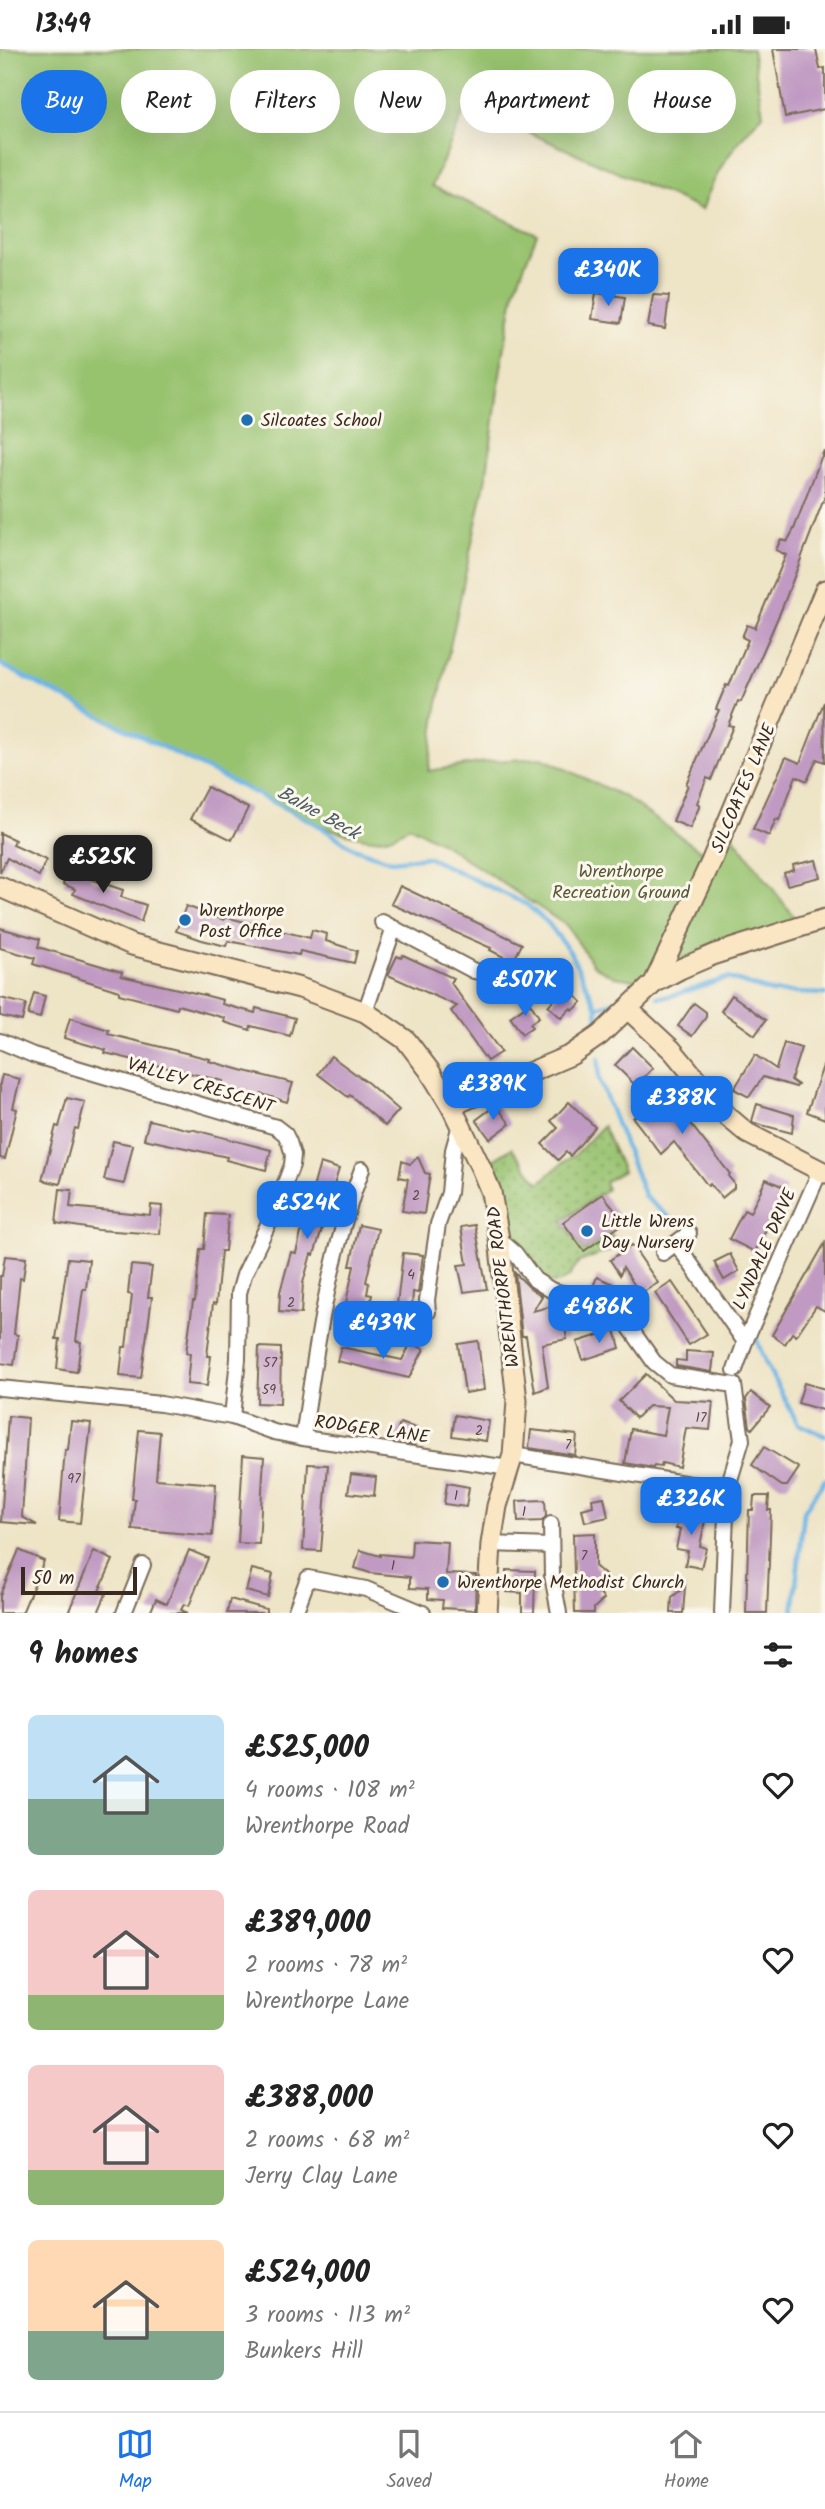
<!DOCTYPE html>
<meta charset="utf-8">
<style>
:root{--surface:#fff;--page:#f6f6f6;--text:#222;--muted:#767676;--line:#e0e0e0;--accent:#1a73e8}
body{margin:0;font-family:Kalam,sans-serif;background:var(--page);color:var(--text);height:100vh;display:flex;flex-direction:column;font-size:26px;white-space:nowrap}
*{box-sizing:border-box;margin:0}
p{font-size:23px;color:var(--muted)}
.icon{flex:none;width:38px;height:38px;fill:none;stroke:currentColor;stroke-width:2;stroke-linecap:round;stroke-linejoin:round}
.map{position:relative;height:1564px;overflow:hidden}
.details{display:flex;flex-direction:column;background:var(--surface);flex:1}
.details>*{flex:none}
.top-card{position:absolute;left:21px;top:21px;width:784px;height:63px;display:flex;gap:14px}
.scale{position:absolute;left:21px;bottom:18px;width:116px;box-sizing:border-box;padding-left:7px;border:4px solid #3b2a1e;border-top:0;font-size:19px;line-height:24px;white-space:nowrap;color:#3b2a1e;-webkit-text-stroke:5px #fbf7ec;paint-order:stroke}
.price{position:absolute;translate:-50% -60px;padding:0 16px;border-radius:14px;background:var(--accent);color:#fff;font-size:23px;line-height:46px;filter:drop-shadow(0 2px 4px #0008)}
.price::after{content:'';position:absolute;left:50%;top:42px;width:21px;height:16px;margin-left:-10px;background:inherit;clip-path:polygon(0 0,100% 0,50% 100%)}
.price.on{background:#222;color:#fff}
ul{padding:0;list-style:none}
li{display:flex;align-items:center;gap:21px;height:175px;padding:0 28px}
li span{display:grid;place-items:center;flex:none;width:196px;height:140px;border-radius:10px;color:#555}
li>.icon{margin-inline-start:auto}
span .icon{width:84px;height:84px;fill:#fffc;stroke-width:1}
li b{font-size:30px}
h2{display:flex;justify-content:space-between;align-items:center;height:84px;padding:0 28px;font-size:30px}
.chip{padding:0 24px;border-radius:32px;background:var(--surface);box-shadow:0 7px 28px #0002;font-size:24px;line-height:63px}
.chip.on{background:var(--accent);color:#fff}
.status{display:flex;justify-content:space-between;align-items:center;height:49px;padding:0 35px;background:var(--surface);direction:ltr}
.status svg{height:19px;fill:currentColor}
.tabs{display:flex;justify-content:space-around;align-items:center;height:98px;border-top:2px solid var(--line);background:var(--surface);font-size:19px;color:var(--muted)}
.tabs a{display:grid;justify-items:center;gap:4px}
.tabs .on{color:var(--accent)}
.map>svg:first-child{display:block}
.grass{fill:url(#grass-dots);stroke:#697646;stroke-width:2}
.park{fill:#97c26e;stroke:#697646;stroke-width:2}
.lines{fill:none;stroke-linecap:round;stroke-linejoin:round}
.stream{stroke:#6eb5e5;stroke-width:4.5}
.building{fill:#c09ac2}
.street-casing{stroke:#7a6b59;stroke-width:18}
.secondary-casing{stroke:#7a6b59;stroke-width:23}
.street{stroke:#fff;stroke-width:14}
.secondary{stroke:#fbe6c4;stroke-width:19}
.poi-dot{fill:#1f6fb2;stroke:#fbf7ec;stroke-width:2.5}
.labels{text-anchor:middle;stroke-width:6;stroke-linejoin:round;paint-order:stroke}
.number-label{font-size:14px;fill:#5c4647}
.poi-label{font-size:18px;fill:#3b2a1e;stroke:#fbf7ec;text-anchor:start}
.street-label{font-size:18px;fill:#3b2a1e;stroke:#fbf7ec}
.park-label{font-size:18px;fill:#575836;stroke:#fbf7ec}
.water-label{font-size:19px;font-style:italic;fill:#4d5b64;stroke:#fbf7ec}
</style>
<div class="status"><b>13:49</b><svg viewBox="0 0 49 12"><path d="M0 12V9h3v3zM5 12V6h3v6zM10 12V3h3v9zM15 12V0h3v12zM26 1h20v11H26zM47 4h2v5h-2z"/></svg></div>
<div class="map">
<svg width="825" height="1564" viewBox="0 0 825 1564">
<defs>
<pattern id="grass-dots" width="8" height="8" patternUnits="userSpaceOnUse" patternTransform="scale(1.75)"><rect width="8" height="8" fill="#97c26e"/><path d="M2 2h.1M6 6h.1" fill="none" stroke="#7c9e5a" stroke-width="1.8" stroke-linecap="round"/></pattern>
</defs>
<rect width="100%" height="100%" fill="#fbf7ec"/>
<filter id="ink" filterUnits="userSpaceOnUse"><feTurbulence type="fractalNoise" baseFrequency=".0143" numOctaves="2"/><feDisplacementMap in="SourceGraphic" scale="14" xChannelSelector="R" yChannelSelector="G"/><feConvolveMatrix kernelMatrix="1 2 1 2 8 2 1 2 1" color-interpolation-filters="sRGB"/></filter>
<filter id="wash" filterUnits="userSpaceOnUse"><feTurbulence type="fractalNoise" baseFrequency=".00686" numOctaves="4" result="noise"/><feDisplacementMap in="SourceGraphic" scale="28" xChannelSelector="R" yChannelSelector="G"/><feGaussianBlur stdDeviation="1.57" result="paint"/><feColorMatrix in="noise" values="0 0 0 0 0 0 0 0 0 0 0 0 0 0 0 0 0 1.4 0 .05"/><feComposite in="paint" operator="in"/></filter>
<g filter="url(#wash)">
<rect width="100%" height="100%" fill="#eee4c6"/>
<!-- grass -->
<polygon class="grass" points="603,1077 623,1122 605,1133 607,1140 562,1172 584,1202 610,1184 619,1198 579,1213 569,1228 561,1233 551,1234 535,1231 499,1190 481,1119 512,1099 539,1134 565,1112 575,1106"/>
<!-- park -->
<path class="park" d="M0 0H752L763 65C734 96 716 120 702 161L467 56 432 137 537 185 515 240 501 319 487 423 437 659 428 722 493 712 542 709 625 748 711 809 726 778 801 877 654 934 615 928 594 917 567 877 439 792 409 777C395 788 383 792 365 789 316 781 271 752 228 731 151 693 75 655 0 615Z"/>
<g class="lines">
<!-- stream -->
<g class="stream">
<polyline points="0,615 84,659 315,774 353,799 391,812 427,808 526,855 548,874 570,903 597,958 598,974"/>
<polyline points="658,948 670,947 728,929 772,943 825,945"/>
<polyline points="597,958 627,949"/>
<polyline points="599,1010 599,1030 645,1148 676,1174"/>
<polyline points="694,1201 731,1254"/>
<polyline points="756,1289 767,1317 798,1375 825,1387"/>
<polyline points="793,1564 804,1462 825,1430"/>
</g>
</g>
<g id="blocks">
<!-- building -->
<g class="building">
<polygon points="773,0 816,0 820,20 825,19 825,60 785,68"/>
<polygon points="596,244 625,248 621,274 592,270"/>
<polygon points="653,246 669,247 665,280 648,277"/>
<polygon points="824,401 825,447 782,559 741,653 738,652 728,676 733,677 711,731 707,729 697,754 700,756 690,779 673,772 688,736 686,735 719,661 716,660 726,636 729,637 748,591 742,588 747,576 755,579 786,506 776,501 781,490 787,493 794,480"/>
<polygon points="824,653 825,713 817,710 807,732 796,727 779,771 776,770 769,787 753,780 786,708 800,714"/>
<polygon points="207,738 248,759 232,791 190,770"/>
<polygon points="0,784 15,791 13,796 46,811 39,827 7,809 0,824"/>
<polygon points="816,811 820,828 787,836 784,824 794,821 793,816"/>
<polygon points="70,818 92,827 90,830 123,841 121,848 146,856 141,873 73,845 75,840 63,835"/>
<polygon points="400,837 522,895 513,913 490,901 491,899 391,855"/>
<polygon points="186,857 224,871 225,868 310,889 312,881 327,885 326,892 357,902 354,914 300,902 299,906 228,892 226,897 202,891 176,882"/>
<polygon points="0,879 40,890 38,898 122,923 121,927 204,946 223,951 222,955 255,964 256,959 295,969 290,987 251,977 250,981 224,973 225,969 199,962 178,956 177,960 119,945 119,942 33,915 35,909 0,899"/>
<polygon points="403,906 453,929 451,934 501,1003 487,1012 451,962 457,957 388,926 397,907 401,909"/>
<polygon points="566,938 582,953 573,962 571,959 561,969 548,957"/>
<polygon points="34,944 45,947 40,969 28,966"/>
<polygon points="732,946 766,971 755,986 721,962"/>
<polygon points="0,949 26,955 22,972 0,967"/>
<polygon points="530,954 539,968 530,975 532,978 522,985 510,968"/>
<polygon points="694,954 706,963 706,968 692,987 678,977"/>
<polygon points="70,969 109,981 108,985 210,1010 209,1012 241,1021 293,1034 287,1053 262,1045 260,1049 222,1037 223,1032 105,1004 106,1001 64,989"/>
<polygon points="784,994 801,999 791,1031 798,1036 796,1038 763,1028 749,1048 734,1040 755,1006 776,1020"/>
<polygon points="632,998 653,1019 636,1037 615,1016"/>
<polygon points="331,1007 368,1034 399,1061 385,1077 350,1046 348,1048 318,1025"/>
<polygon points="823,1017 825,1017 825,1070 807,1063"/>
<polygon points="2,1026 20,1030 13,1059 17,1060 5,1110 0,1109 0,1034"/>
<polygon points="679,1029 691,1043 678,1054 692,1070 689,1073 730,1125 728,1127 734,1134 734,1139 722,1149 710,1135 708,1137 674,1093 661,1105 633,1069"/>
<polygon points="67,1049 85,1053 78,1080 75,1079 60,1135 42,1131 56,1077 59,1078"/>
<polygon points="569,1053 595,1078 570,1107 566,1103 558,1111 542,1095 558,1079 551,1072"/>
<polygon points="757,1055 794,1066 792,1084 754,1074 752,1072"/>
<polygon points="496,1056 510,1075 490,1090 476,1071"/>
<polygon points="149,1071 190,1081 191,1080 271,1101 266,1121 226,1111 227,1108 144,1090"/>
<polygon points="113,1092 133,1096 124,1135 104,1131"/>
<polygon points="418,1108 425,1124 430,1125 424,1165 402,1162 408,1130 399,1128 402,1112 410,1115"/>
<polygon points="320,1114 339,1120 331,1146 328,1145 318,1179 322,1180 314,1206 311,1205 303,1234 301,1265 279,1263 280,1243 291,1203 296,1204 304,1172 301,1171 305,1157 309,1142 312,1143"/>
<polygon points="766,1130 786,1139 755,1203 729,1190 744,1161 750,1164"/>
<polygon points="60,1140 72,1141 70,1158 150,1166 151,1156 162,1157 160,1185 98,1181 56,1174"/>
<polygon points="603,1145 624,1174 584,1202 563,1173"/>
<polygon points="207,1165 228,1166 225,1202 221,1202 216,1255 213,1254 211,1272 207,1307 211,1307 207,1337 187,1335 190,1305 186,1304 193,1252 195,1252 200,1200 204,1200"/>
<polygon points="359,1176 378,1180 366,1233 369,1234 367,1245 372,1246 368,1264 360,1262 358,1271 343,1267 354,1217 350,1217"/>
<polygon points="475,1176 487,1240 464,1243 458,1216 467,1215 461,1178"/>
<polygon points="825,1194 825,1262 816,1257 796,1287 792,1284 785,1295 772,1286"/>
<polygon points="632,1196 658,1234 640,1245 623,1218 620,1226 610,1211"/>
<polygon points="403,1204 423,1206 418,1244 413,1243 412,1258 397,1256"/>
<polygon points="730,1205 739,1222 724,1231 714,1213"/>
<polygon points="5,1207 26,1209 23,1230 20,1229 14,1285 18,1286 14,1316 0,1314 0,1227 2,1227"/>
<polygon points="68,1209 89,1211 86,1240 83,1240 76,1292 81,1293 77,1323 57,1320 60,1290 56,1290"/>
<polygon points="131,1216 152,1218 148,1248 152,1248 141,1329 120,1327 123,1298 126,1298 132,1246 128,1245"/>
<polygon points="515,1224 530,1239 542,1247 533,1262 561,1255 567,1290 542,1295 548,1338 535,1343 526,1287 522,1287"/>
<polygon points="597,1228 616,1236 611,1249 591,1242"/>
<polygon points="672,1233 707,1285 689,1296 655,1244"/>
<polygon points="615,1281 620,1299 583,1311 577,1293"/>
<polygon points="478,1292 484,1341 465,1344 458,1295"/>
<polygon points="411,1294 424,1300 409,1329 337,1312 341,1298 402,1311"/>
<polygon points="259,1298 281,1299 280,1355 257,1354"/>
<polygon points="686,1302 714,1304 712,1323 676,1317 676,1311 686,1312"/>
<polygon points="646,1325 674,1351 713,1353 710,1381 686,1379 679,1418 662,1414 661,1418 654,1417 653,1419 625,1414 631,1380 663,1386 668,1358 648,1357 636,1369 619,1352"/>
<polygon points="804,1334 825,1340 825,1362 798,1354"/>
<polygon points="751,1343 770,1358 752,1380 750,1378 746,1350"/>
<polygon points="455,1366 489,1372 486,1392 452,1387"/>
<polygon points="8,1367 28,1369 22,1468 37,1476 1,1473"/>
<polygon points="71,1372 91,1374 80,1474 59,1472 65,1401 68,1401"/>
<polygon points="400,1374 419,1380 414,1396 395,1391"/>
<polygon points="139,1381 160,1383 156,1430 216,1435 212,1487 132,1480 135,1450 132,1450"/>
<polygon points="531,1381 577,1386 575,1406 529,1399"/>
<polygon points="764,1398 799,1419 787,1437 782,1437 752,1416"/>
<polygon points="243,1406 264,1408 259,1495 238,1494"/>
<polygon points="308,1415 328,1416 321,1502 303,1501"/>
<polygon points="351,1425 376,1428 374,1447 348,1444"/>
<polygon points="447,1434 469,1438 466,1458 444,1455"/>
<polygon points="754,1447 769,1447 768,1461 771,1461 767,1564 746,1564 749,1461 753,1461"/>
<polygon points="604,1448 608,1468 585,1473 582,1460 593,1457 592,1450"/>
<polygon points="545,1451 546,1467 542,1472 518,1473 517,1452"/>
<polygon points="680,1461 706,1466 700,1497 706,1499 701,1519 685,1516 688,1502 676,1500 680,1480 676,1480"/>
<polygon points="595,1484 595,1517 605,1526 605,1532 598,1543 604,1550 594,1559 594,1564 575,1564 573,1485"/>
<polygon points="412,1491 448,1493 446,1525 476,1526 475,1561 442,1559 443,1551 428,1550 428,1540 410,1539 410,1528 370,1524 355,1519 360,1501 380,1507 380,1505 411,1508"/>
<polygon points="19,1501 44,1512 22,1564 0,1564 0,1546"/>
<polygon points="189,1501 208,1509 189,1557 184,1555 181,1561 188,1564 150,1564 156,1550 167,1555"/>
<polygon points="94,1502 113,1511 99,1542 106,1545 98,1564 68,1564"/>
<polygon points="252,1520 273,1525 268,1548 246,1542"/>
<polygon points="506,1521 535,1522 534,1564 522,1564 522,1544 506,1543"/>
<polygon points="685,1538 683,1564 671,1564 672,1548"/>
<polygon points="230,1550 266,1560 266,1564 227,1564"/>
</g>
</g>
</g>
<g filter="url(#ink)">
<use href="#blocks" fill-opacity="0" stroke="#7a6b59" stroke-width="2"/>
<g class="lines">
<!-- street casing -->
<g class="street-casing">
<g id="street">
<polyline points="382,873 474,922 488,924 499,921"/>
<polyline points="365,963 394,879"/>
<polyline points="0,992 33,1006 276,1078 285,1085 289,1093 293,1106 292,1116 273,1165 244,1226 239,1244 238,1310 232,1368 161,1355 0,1339"/>
<polyline points="499,1190 515,1204 535,1231 551,1241 601,1255 621,1266 654,1313 670,1326 734,1336 742,1391 727,1441 513,1406"/>
<polyline points="676,1194 745,1293"/>
<polyline points="663,1204 689,1184"/>
<polyline points="428,1263 427,1251 438,1175 449,1144 453,1101 460,1076"/>
<polyline points="735,1321 745,1293 820,1122"/>
<polyline points="232,1368 274,1383 303,1389 509,1419"/>
<path d="M303 1389C316 1298 329 1207 362 1120"/>
<polyline points="551,1475 552,1526 559,1564"/>
<polyline points="491,1495 551,1497"/>
<polyline points="124,1564 143,1516"/>
<polyline points="295,1564 308,1529 366,1540 423,1564"/>
<polyline points="722,1564 727,1441"/>
</g>
</g>
<!-- secondary casing -->
<g class="secondary-casing">
<g id="secondary">
<polyline points="0,838 132,896 300,939 365,963 406,991 429,1021 451,1057 481,1119 491,1143 499,1190 517,1352 513,1406 497,1457 491,1495 487,1564"/>
<polyline points="654,934 711,813 825,541"/>
<polyline points="629,961 672,1001 727,1067 747,1084 825,1124"/>
<polyline points="451,1057 571,1006 600,986 654,934 680,920 715,905 825,870"/>
</g>
</g>
<!-- street -->
<use href="#street" class="street"/>
<!-- secondary -->
<use href="#secondary" class="secondary"/>
</g>
</g>
<!-- markers -->
<g class="poi-dot">
<circle cx="247" cy="371" r="7"/>
<circle cx="185" cy="871" r="7"/>
<circle cx="587" cy="1182" r="7"/>
<circle cx="443" cy="1533" r="7"/>
</g>
<g class="labels">
<!-- number labels -->
<g class="number-label">
<text x="416" y="1151">2</text>
<text x="411" y="1230">4</text>
<text x="291" y="1258">2</text>
<text x="270" y="1318">57</text>
<text x="269" y="1345">59</text>
<text x="701" y="1373">17</text>
<text x="479" y="1386">2</text>
<text x="568" y="1400">7</text>
<text x="74" y="1434">97</text>
<text x="456" y="1451">1</text>
<text x="524" y="1467">1</text>
<text x="584" y="1511">7</text>
<text x="393" y="1521">1</text>
</g>
<!-- poi labels -->
<g class="poi-label">
<text x="261" y="377">Silcoates School</text>
<text x="199" y="867">Wrenthorpe<tspan x="199" dy="21">Post Office</tspan></text>
<text x="601" y="1178">Little Wrens<tspan x="601" dy="21">Day Nursery</tspan></text>
<text x="457" y="1539">Wrenthorpe Methodist Church</text>
</g>
<!-- street labels -->
<g class="street-label">
<text transform="translate(743 739) rotate(-67)" y="6">SILCOATES LANE</text>
<text transform="translate(201 1036) rotate(17)" y="6">VALLEY CRESCENT</text>
<text transform="translate(764 1200) rotate(-66)" y="6">LYNDALE DRIVE</text>
<text transform="translate(503 1238) rotate(-97)" y="6">WRENTHORPE ROAD</text>
<text transform="translate(372 1380) rotate(8)" y="6">RODGER LANE</text>
</g>
<!-- park labels -->
<g class="park-label">
<text x="621" y="828">Wrenthorpe<tspan x="621" dy="21">Recreation Ground</tspan></text>
</g>
<!-- water labels -->
<g class="water-label">
<text transform="translate(319 763) rotate(29)" y="7">Balne Beck</text>
</g>
</g>
</svg>
<div class="scale">50 m</div>
<b class="price" style="left:608px;top:259px">£340K</b>
<b class="price on" style="left:103px;top:846px">£525K</b>
<b class="price" style="left:525px;top:969px">£507K</b>
<b class="price" style="left:493px;top:1073px">£389K</b>
<b class="price" style="left:682px;top:1087px">£388K</b>
<b class="price" style="left:307px;top:1192px">£524K</b>
<b class="price" style="left:599px;top:1296px">£486K</b>
<b class="price" style="left:383px;top:1312px">£439K</b>
<b class="price" style="left:691px;top:1488px">£326K</b>
<div class="top-card">
<a class="chip on">Buy</a>
<a class="chip">Rent</a>
<a class="chip">Filters</a>
<a class="chip">New</a>
<a class="chip">Apartment</a>
<a class="chip">House</a>
</div>
</div>
<section class="details">
<h2>9 homes<svg class="icon" aria-label="filters" viewBox="0 0 24 24"><path d="M4 7h16M4 17h16"/><circle cx="9" cy="7" r="2"/><circle cx="15" cy="17" r="2"/></svg></h2>
<ul>
<li><span style="background:linear-gradient(#bfe0f5 60%,#7fa58c 0)"><svg class="icon" aria-label="home" viewBox="0 0 24 24"><path d="M3 11l9-7 9 7M6 9v11h12V9"/></svg></span><div><b>£525,000</b><p>4 rooms · 108 m²</p><p>Wrenthorpe Road</p></div><svg class="icon" aria-label="heart" viewBox="0 0 24 24"><path d="M12 20l-8-8c-3-5 5-10 8-4 3-6 11-1 8 4z"/></svg></li>
<li><span style="background:linear-gradient(#f6c9c9 75%,#8fb573 0)"><svg class="icon" aria-label="home" viewBox="0 0 24 24"><path d="M3 11l9-7 9 7M6 9v11h12V9"/></svg></span><div><b>£389,000</b><p>2 rooms · 78 m²</p><p>Wrenthorpe Lane</p></div><svg class="icon" aria-label="heart" viewBox="0 0 24 24"><path d="M12 20l-8-8c-3-5 5-10 8-4 3-6 11-1 8 4z"/></svg></li>
<li><span style="background:linear-gradient(#f6c9c9 75%,#8fb573 0)"><svg class="icon" aria-label="home" viewBox="0 0 24 24"><path d="M3 11l9-7 9 7M6 9v11h12V9"/></svg></span><div><b>£388,000</b><p>2 rooms · 68 m²</p><p>Jerry Clay Lane</p></div><svg class="icon" aria-label="heart" viewBox="0 0 24 24"><path d="M12 20l-8-8c-3-5 5-10 8-4 3-6 11-1 8 4z"/></svg></li>
<li><span style="background:linear-gradient(#ffd9b3 65%,#7fa58c 0)"><svg class="icon" aria-label="home" viewBox="0 0 24 24"><path d="M3 11l9-7 9 7M6 9v11h12V9"/></svg></span><div><b>£524,000</b><p>3 rooms · 113 m²</p><p>Bunkers Hill</p></div><svg class="icon" aria-label="heart" viewBox="0 0 24 24"><path d="M12 20l-8-8c-3-5 5-10 8-4 3-6 11-1 8 4z"/></svg></li>
</ul>
</section>
<nav class="tabs">
<a class="on"><svg class="icon" aria-label="map" viewBox="0 0 24 24"><path d="M3 6l6-2 6 2 6-2v14l-6 2-6-2-6 2zM9 4v14M15 6v14"/></svg>Map</a>
<a><svg class="icon" aria-label="saved" viewBox="0 0 24 24"><path d="M7 4h10v16l-5-4-5 4z"/></svg>Saved</a>
<a><svg class="icon" aria-label="home" viewBox="0 0 24 24"><path d="M3 11l9-7 9 7M6 9v11h12V9"/></svg>Home</a>
</nav>
